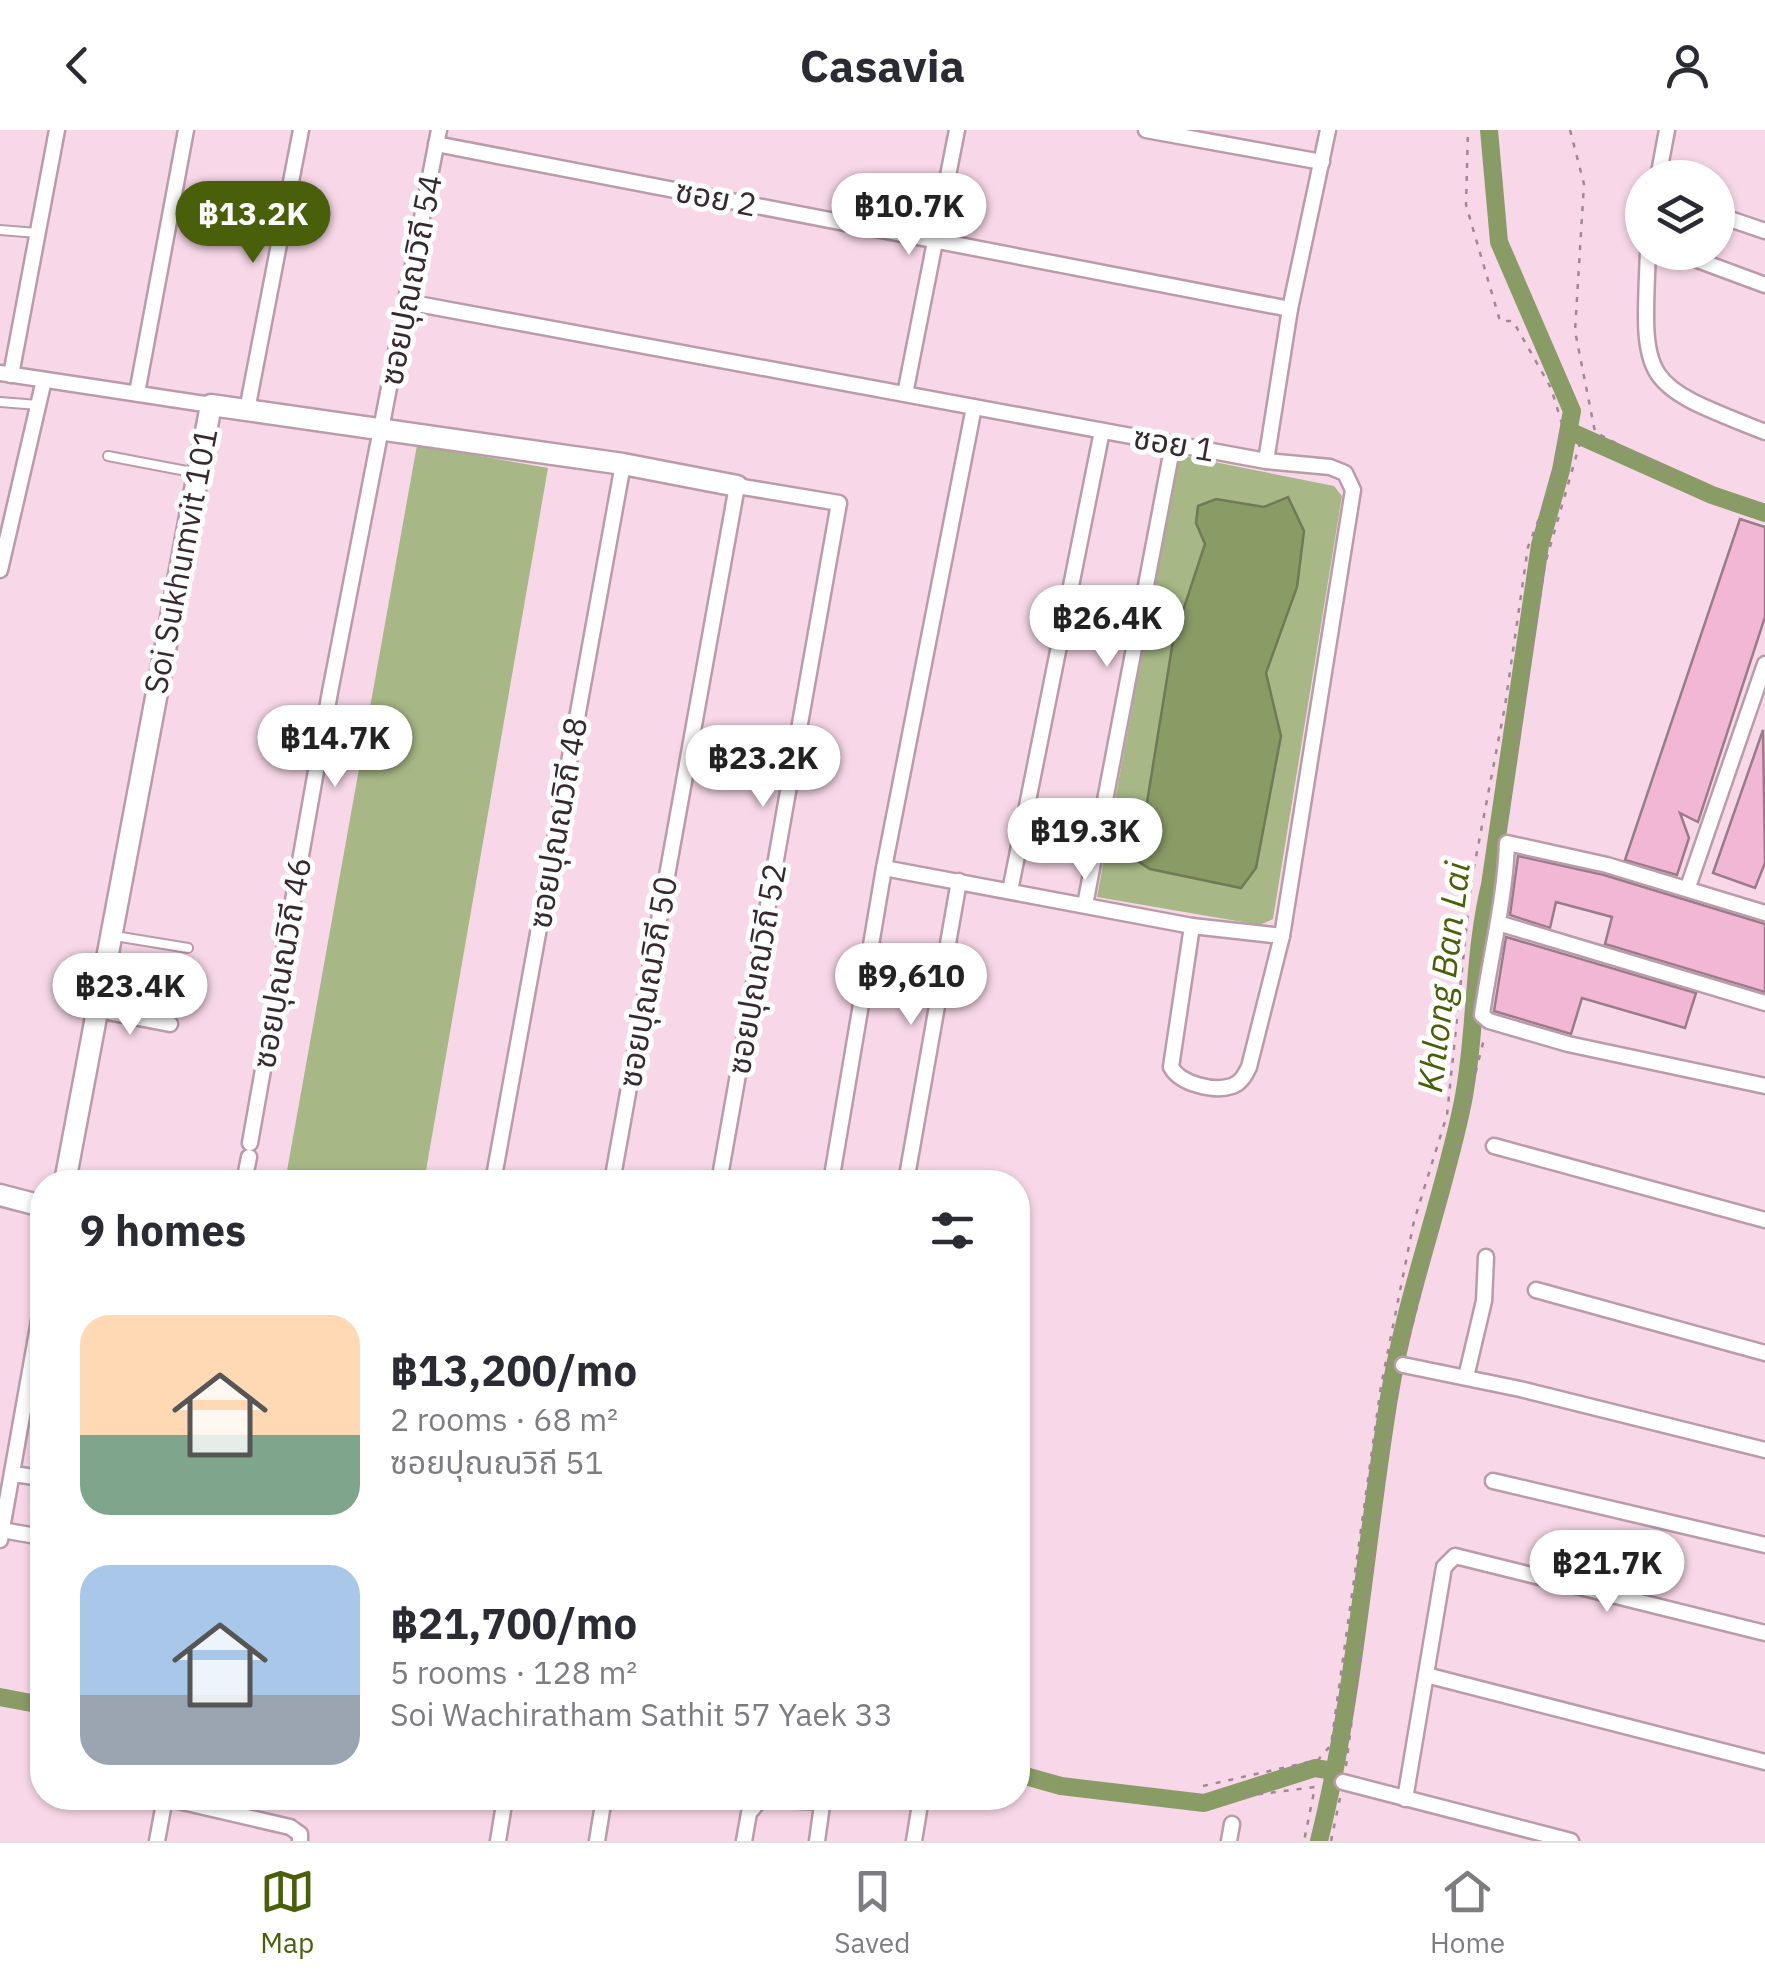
<!DOCTYPE html>
<meta charset="utf-8">
<style>
:root{--surface:#fff;--page:#f2f2f3;--text:#2b2b33;--muted:#7c7c81;--line:#e1e1e2;--accent:#4a5f09}
body{margin:0;font-family:"IBM Plex Sans","Noto Sans Thai",sans-serif;background:var(--page);color:var(--text);height:100vh;display:flex;flex-direction:column;font-size:38px;white-space:nowrap}
*{box-sizing:border-box;margin:0}
p{font-size:32px;color:var(--muted)}
.icon{flex:none;width:55px;height:55px;fill:none;stroke:currentColor;stroke-width:2;stroke-linecap:round;stroke-linejoin:round}
.map{position:relative;flex:1;overflow:hidden}
.drawer{position:absolute;left:30px;top:1040px;width:1000px;height:640px;display:flex;flex-direction:column;background:var(--surface);border-radius:40px;box-shadow:0 2px 8px #0004}
.drawer>*{flex:none}
.buttons{position:absolute;left:1625px;top:30px;display:grid;gap:20px}
.buttons a{display:grid;place-items:center;width:110px;height:110px;border-radius:50%;background:var(--surface);box-shadow:0 2px 8px #0004;font-size:50px}
.price{position:absolute;translate:-50% -85px;padding:0 22px;border-radius:35px;background:#fff;color:#222;font-size:32px;line-height:65px;filter:drop-shadow(0 2px 5px #0008)}
.price::after{content:'';position:absolute;left:50%;top:60px;width:30px;height:22px;margin-left:-15px;background:inherit;clip-path:polygon(0 0,100% 0,50% 100%)}
.price.on{background:var(--accent);color:#fff}
ul{padding:0;list-style:none}
li{display:flex;align-items:center;gap:30px;height:250px;padding:0 50px}
li span{display:grid;place-items:center;flex:none;width:280px;height:200px;border-radius:30px;color:#555}
li>.icon{margin-inline-start:auto}
span .icon{width:120px;height:120px;fill:#fffc;stroke-width:1}
li b{font-size:42px}
h2{display:flex;justify-content:space-between;align-items:center;height:120px;padding:0 50px;font-size:42px}
header{display:flex;justify-content:space-between;align-items:center;height:130px;padding:0 50px;background:var(--surface);font-size:45px;font-weight:700}
.menu{display:flex;justify-content:space-around;align-items:center;height:140px;border-top:2px solid var(--line);background:var(--surface);font-size:28px;color:var(--muted)}
.menu a{display:grid;justify-items:center;gap:5px}
.menu .on{color:var(--accent)}
.map>svg:first-child{display:block}
.green{fill:#a7b886}
.water{fill:#899c66;stroke:#707a56;stroke-width:2.5}
.lines{fill:none;stroke-linecap:round;stroke-linejoin:round}
.canal{stroke:#899c66;stroke-width:18}
.building{fill:#f2b7d5;stroke:#987c8a;stroke-width:2.5}
.lane-casing{stroke:#ba9baa;stroke-width:12}
.street-casing{stroke:#ba9baa;stroke-width:19}
.secondary-casing{stroke:#ba9baa;stroke-width:25}
.path{stroke:#9f8894;stroke-width:2.5;stroke-dasharray:5 8;stroke-linecap:butt}
.lane{stroke:#fff;stroke-width:8}
.street{stroke:#fff;stroke-width:14}
.secondary{stroke:#fff;stroke-width:20}
.labels{text-anchor:middle;stroke-width:10;stroke-linejoin:round;paint-order:stroke}
.street-label{font-size:32px;fill:#362a30;stroke:#fff}
.water-label{font-size:35px;font-style:italic;fill:#495f06;stroke:#fff}
</style>
<header><svg class="icon" aria-label="back" viewBox="0 0 24 24"><path d="M15 5l-7 7 7 7"/></svg>Casavia<svg class="icon" aria-label="person" viewBox="0 0 24 24"><circle cx="12" cy="8" r="4"/><path d="M4 21q1-7 8-7t8 7"/></svg></header>
<div class="map">
<svg width="1765" height="1711" viewBox="0 0 1765 1711">
<rect width="100%" height="100%" fill="#f8d8e8"/>
<!-- green -->
<g class="green">
<polygon points="417,315 548,338 424,1052 285,1052"/>
<polygon points="1179,325 1334,356 1342,366 1273,789 1260,795 1097,767"/>
</g>
<!-- water -->
<polygon class="water" points="1288,367 1304,401 1297,457 1266,543 1281,606 1256,738 1241,758 1150,739 1133,728 1140,716 1173,511 1205,414 1196,393 1198,376 1216,369 1264,377"/>
<g class="lines">
<!-- canal -->
<g class="canal">
<polyline points="1569,301 1712,365 1765,383"/>
<polyline points="0,1567 42,1575"/>
<polyline points="1018,1644 1061,1656 1204,1673 1315,1638 1333,1641"/>
<path d="M1319 1711C1355 1566 1365 1415 1389 1268 1405 1171 1440 1077 1461 981 1477 907 1472 829 1490 755L1540 415 1561 340 1572 281 1499 112 1489 0"/>
</g>
</g>
<!-- building -->
<g class="building">
<polygon points="1740,389 1765,397 1765,487 1698,692 1680,683 1689,708 1677,745 1625,730"/>
<polygon points="1763,600 1765,733 1755,758 1713,743"/>
<polygon points="1518,726 1604,745 1765,794 1765,862 1605,814 1612,787 1556,772 1550,798 1510,785"/>
<polygon points="1506,807 1696,863 1685,898 1582,868 1571,904 1494,881"/>
</g>
<g class="lines">
<!-- lane casing -->
<g class="lane-casing">
<g id="lane">
<polyline points="0,100 37,103"/>
<polyline points="0,272 38,275"/>
<polyline points="108,326 197,343"/>
<polyline points="115,806 188,818"/>
</g>
</g>
<!-- street casing -->
<g class="street-casing">
<g id="street">
<polyline points="1146,0 1322,32"/>
<polyline points="436,14 1290,179"/>
<polyline points="1658,48 1667,0"/>
<polyline points="1718,85 1765,101"/>
<path d="M1648 122C1642 255 1641 253 1765 302"/>
<polyline points="1676,122 1765,155"/>
<path d="M407 172 1266 331 1330 337 1345 343 1353 360 1282 806 1249 937C1245 945 1241 953 1232 956 1214 962 1180 954 1171 937L1192 796"/>
<polyline points="0,243 211,275"/>
<polyline points="11,245 57,0"/>
<polyline points="137,263 186,0"/>
<polyline points="905,264 957,0"/>
<polyline points="247,280 301,0"/>
<polyline points="1266,331 1290,179 1328,0"/>
<polyline points="0,440 44,250"/>
<polyline points="884,738 1192,796 1282,806"/>
<polyline points="1688,757 1765,534"/>
<polyline points="1010,761 1102,301"/>
<polyline points="1085,775 1173,314"/>
<path d="M1765 783 1607 735 1507 713C1505 771 1490 827 1482 885L1489 891 1568 914 1765 956"/>
<polyline points="1498,793 1765,873"/>
<polyline points="97,880 170,894"/>
<polyline points="250,1013 330,562 439,0"/>
<polyline points="1494,1016 1765,1090"/>
<polyline points="244,1052 249,1027"/>
<polyline points="493,1052 623,334"/>
<polyline points="612,1052 737,356 839,373 719,1052"/>
<polyline points="831,1052 884,738 974,277"/>
<polyline points="906,1052 959,751"/>
<polyline points="1536,1160 1765,1223"/>
<polyline points="1403,1235 1520,1259 1765,1320"/>
<polyline points="1466,1247 1484,1171 1486,1127"/>
<polyline points="13,1344 42,1348"/>
<polyline points="1493,1351 1765,1415"/>
<polyline points="2,1400 42,1407"/>
<polyline points="0,1410 42,1174"/>
<polyline points="1426,1545 1765,1632"/>
<polyline points="1343,1652 1571,1711"/>
<polyline points="165,1668 290,1697 300,1704 300,1711"/>
<polyline points="1405,1669 1444,1437 1455,1426 1765,1503"/>
<polyline points="157,1711 165,1668"/>
<polyline points="498,1711 505,1668"/>
<polyline points="597,1711 604,1668"/>
<polyline points="744,1711 749,1683 761,1669 822,1672"/>
<polyline points="817,1711 823,1668"/>
<polyline points="914,1711 921,1668"/>
<polyline points="1229,1711 1232,1694"/>
</g>
</g>
<!-- secondary casing -->
<g class="secondary-casing">
<g id="secondary">
<polyline points="65,1052 211,275 623,334 737,356"/>
<polyline points="0,1065 42,1076"/>
</g>
</g>
<!-- path -->
<g class="path">
<polyline points="1570,0 1584,54 1575,201 1595,302 1674,344"/>
<polyline points="1504,699 1545,434 1580,313"/>
<polyline points="1406,1220 1485,905"/>
<polyline points="1346,1636 1387,1314 1399,1253"/>
<polyline points="1203,1656 1318,1630 1331,1615 1381,1256 1414,1091 1447,985 1471,753 1505,576 1528,417 1553,353 1563,297 1551,258 1513,191 1500,191 1466,75 1468,0"/>
<polyline points="1245,1666 1315,1657 1304,1711"/>
<polyline points="1331,1711 1340,1668"/>
</g>
<!-- lane -->
<use href="#lane" class="lane"/>
<!-- street -->
<use href="#street" class="street"/>
<!-- secondary -->
<use href="#secondary" class="secondary"/>
</g>
<g class="labels">
<!-- street labels -->
<g class="street-label">
<text transform="translate(716 68) rotate(11)" y="11">ซอย 2</text>
<text transform="translate(411 150) rotate(-79)" y="11">ซอยปุณณวิถี 54</text>
<text transform="translate(1174 314) rotate(10)" y="11">ซอย 1</text>
<text transform="translate(181 431) rotate(-79)" y="11">Soi Sukhumvit 101</text>
<text transform="translate(558 693) rotate(-80)" y="11">ซอยปุณณวิถี 48</text>
<text transform="translate(282 833) rotate(-80)" y="11">ซอยปุณณวิถี 46</text>
<text transform="translate(757 839) rotate(-80)" y="11">ซอยปุณณวิถี 52</text>
<text transform="translate(648 852) rotate(-80)" y="11">ซอยปุณณวิถี 50</text>
</g>
<!-- water labels -->
<g class="water-label">
<text transform="translate(1444 847) rotate(-83)" y="12">Khlong Ban Lai</text>
</g>
</g>
</svg>
<div class="buttons">
<a><svg class="icon" aria-label="layers" viewBox="0 0 24 24"><path d="M12 4l9 5-9 5-9-5zM3 14l9 5 9-5"/></svg></a>
</div>
<b class="price" style="left:909px;top:128px">฿10.7K</b>
<b class="price on" style="left:253px;top:136px">฿13.2K</b>
<b class="price" style="left:1107px;top:540px">฿26.4K</b>
<b class="price" style="left:335px;top:660px">฿14.7K</b>
<b class="price" style="left:763px;top:680px">฿23.2K</b>
<b class="price" style="left:1085px;top:753px">฿19.3K</b>
<b class="price" style="left:911px;top:898px">฿9,610</b>
<b class="price" style="left:130px;top:908px">฿23.4K</b>
<b class="price" style="left:1607px;top:1485px">฿21.7K</b>
<section class="drawer">
<h2>9 homes<svg class="icon" aria-label="filters" viewBox="0 0 24 24"><path d="M4 7h16M4 17h16"/><circle cx="9" cy="7" r="2"/><circle cx="15" cy="17" r="2"/></svg></h2>
<ul>
<li><span style="background:linear-gradient(#ffd9b3 60%,#7fa58c 0)"><svg class="icon" aria-label="home" viewBox="0 0 24 24"><path d="M3 11l9-7 9 7M6 9v11h12V9"/></svg></span><div><b>฿13,200/mo</b><p>2 rooms · 68 m²</p><p>ซอยปุณณวิถี 51</p></div></li>
<li><span style="background:linear-gradient(#a9c7e8 65%,#9aa5b1 0)"><svg class="icon" aria-label="home" viewBox="0 0 24 24"><path d="M3 11l9-7 9 7M6 9v11h12V9"/></svg></span><div><b>฿21,700/mo</b><p>5 rooms · 128 m²</p><p>Soi Wachiratham Sathit 57 Yaek 33</p></div></li>
</ul>
</section>
</div>
<nav class="menu">
<a class="on"><svg class="icon" aria-label="map" viewBox="0 0 24 24"><path d="M3 6l6-2 6 2 6-2v14l-6 2-6-2-6 2zM9 4v14M15 6v14"/></svg>Map</a>
<a><svg class="icon" aria-label="saved" viewBox="0 0 24 24"><path d="M7 4h10v16l-5-4-5 4z"/></svg>Saved</a>
<a><svg class="icon" aria-label="home" viewBox="0 0 24 24"><path d="M3 11l9-7 9 7M6 9v11h12V9"/></svg>Home</a>
</nav>
